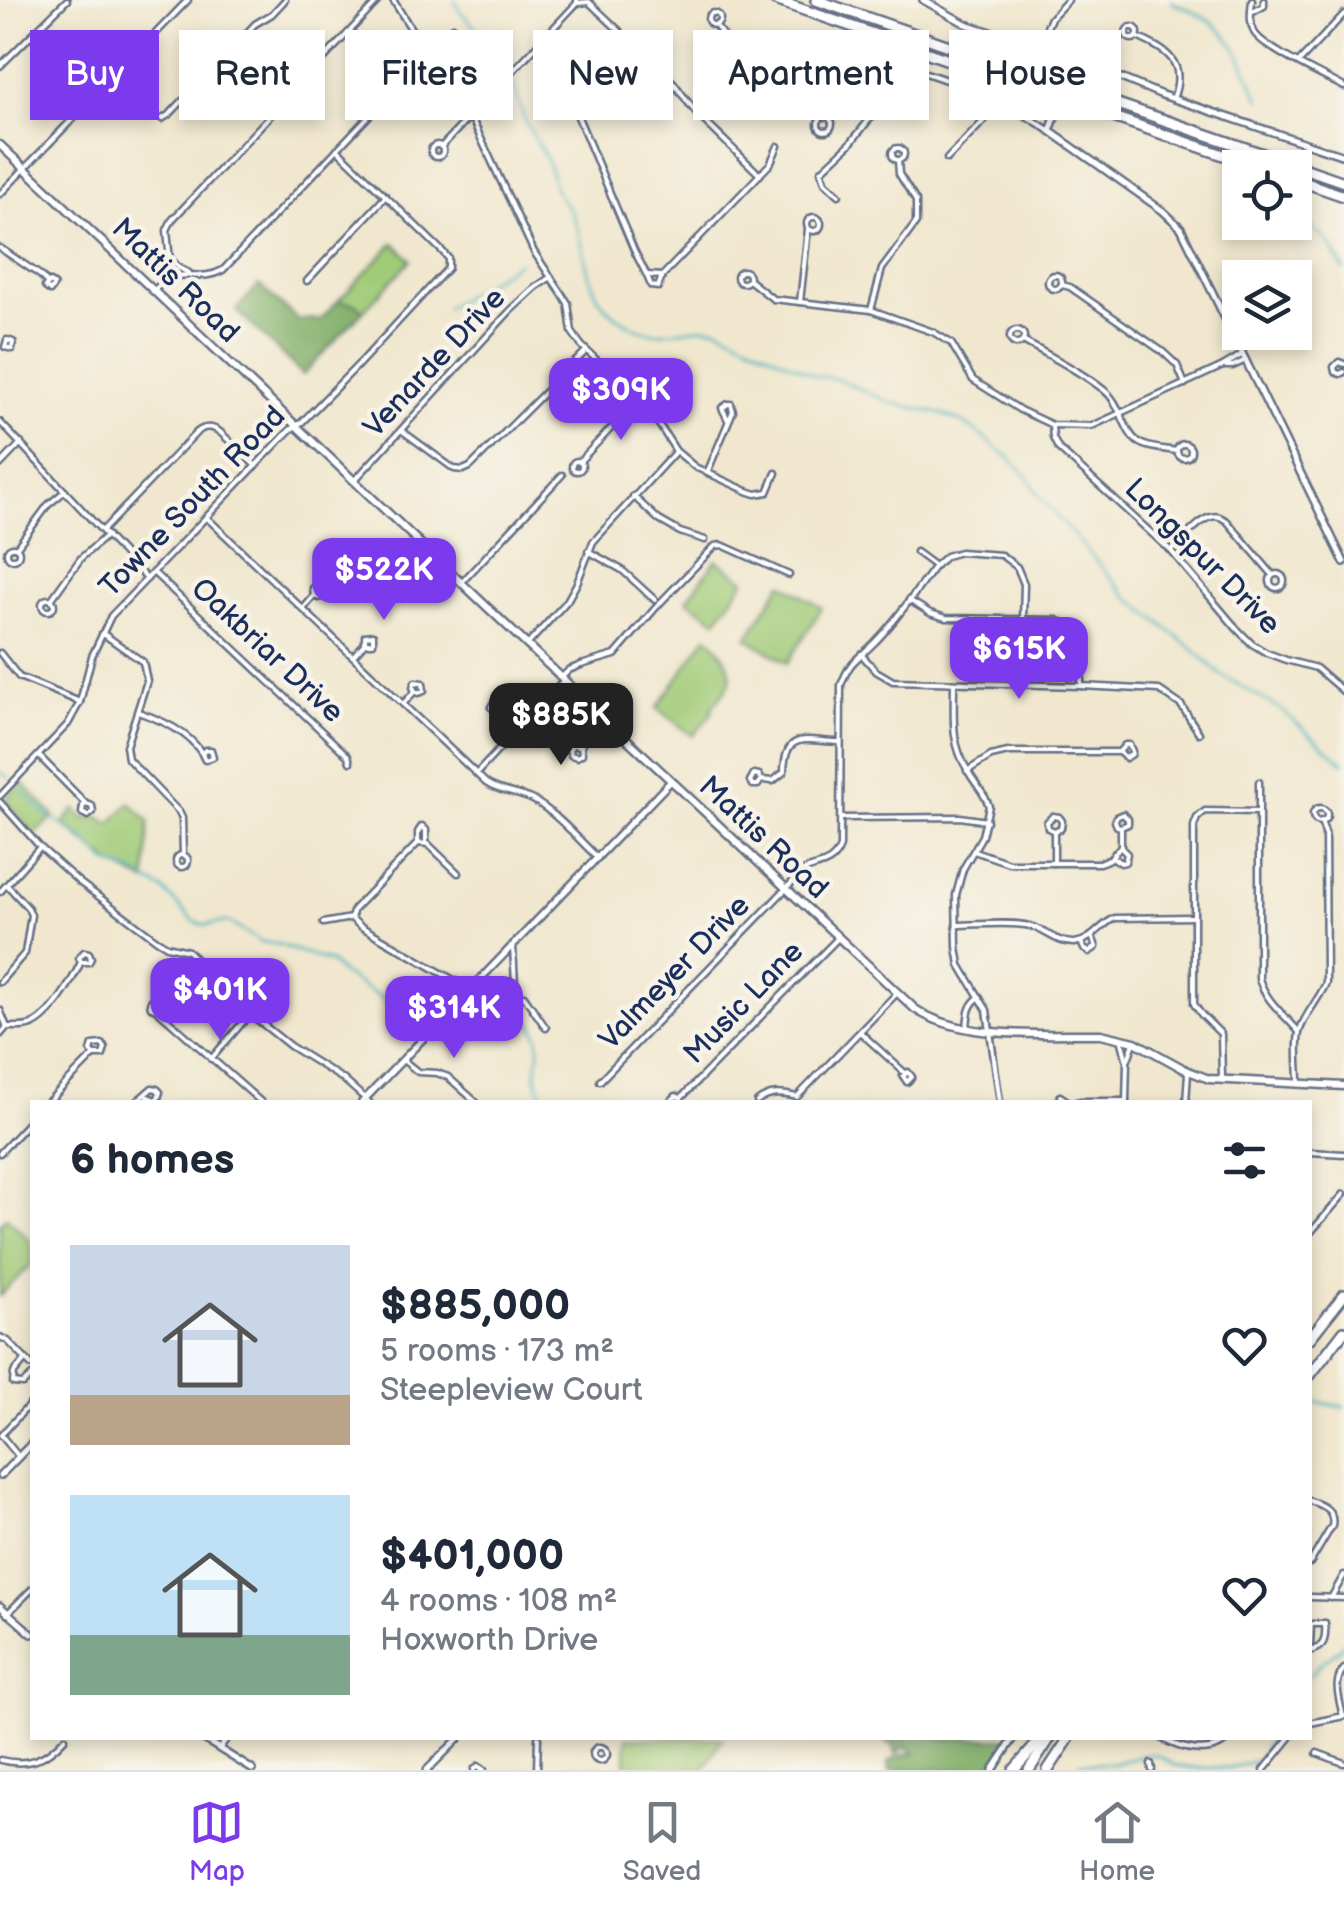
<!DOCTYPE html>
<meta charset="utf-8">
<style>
:root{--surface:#fff;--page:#f6f6f7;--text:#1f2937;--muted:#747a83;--line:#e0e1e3;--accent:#7c3aed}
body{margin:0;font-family:"Balsamiq Sans",sans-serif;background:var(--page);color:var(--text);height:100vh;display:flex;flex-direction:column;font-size:38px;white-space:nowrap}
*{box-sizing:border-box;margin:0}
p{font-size:32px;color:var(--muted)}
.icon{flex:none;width:55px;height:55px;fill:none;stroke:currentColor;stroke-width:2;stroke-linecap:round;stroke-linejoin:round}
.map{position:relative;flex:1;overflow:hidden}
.side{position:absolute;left:30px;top:1100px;width:1282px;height:640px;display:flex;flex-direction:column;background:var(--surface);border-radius:0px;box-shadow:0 5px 15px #0003}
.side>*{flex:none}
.banner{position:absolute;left:30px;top:30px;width:1285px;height:90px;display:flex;gap:20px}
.controls{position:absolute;left:1222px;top:150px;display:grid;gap:20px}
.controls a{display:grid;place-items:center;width:90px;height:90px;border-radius:0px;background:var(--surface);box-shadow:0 5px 15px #0003;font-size:50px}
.price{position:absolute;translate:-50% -85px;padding:0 22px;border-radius:20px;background:var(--accent);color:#fff;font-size:32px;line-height:65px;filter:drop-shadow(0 2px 5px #0008)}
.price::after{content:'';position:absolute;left:50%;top:60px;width:30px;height:22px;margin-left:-15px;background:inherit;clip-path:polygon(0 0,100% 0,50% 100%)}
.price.selected{background:#222;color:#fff}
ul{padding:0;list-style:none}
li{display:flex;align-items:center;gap:30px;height:250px;padding:0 40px}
li span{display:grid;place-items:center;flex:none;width:280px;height:200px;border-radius:0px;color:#555}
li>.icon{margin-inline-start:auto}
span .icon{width:120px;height:120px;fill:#fffc;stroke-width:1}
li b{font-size:42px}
h2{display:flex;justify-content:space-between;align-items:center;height:120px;padding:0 40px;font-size:42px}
.pill{padding:0 35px;border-radius:0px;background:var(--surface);box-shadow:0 5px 15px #0003;font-size:35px;line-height:90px}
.pill.selected{background:var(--accent);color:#fff}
.tab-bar{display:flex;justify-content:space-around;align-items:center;height:140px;border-top:2px solid var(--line);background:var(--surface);font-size:28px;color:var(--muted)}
.tab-bar a{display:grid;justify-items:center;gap:5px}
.tab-bar .selected{color:var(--accent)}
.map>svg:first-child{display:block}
.green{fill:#a0cb77;stroke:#5e7d6a;stroke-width:2.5}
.forest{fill:#80af68;stroke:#4e6f63;stroke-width:2.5}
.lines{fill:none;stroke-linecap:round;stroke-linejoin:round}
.stream{stroke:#45b3c1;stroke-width:2.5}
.minor-casing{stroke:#666f85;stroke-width:9}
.tertiary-casing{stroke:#666f85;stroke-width:10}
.secondary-casing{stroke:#666f85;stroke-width:11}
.motorway-casing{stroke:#666f85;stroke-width:14}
.minor{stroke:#fff;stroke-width:4}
.tertiary{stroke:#fff;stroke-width:5}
.secondary{stroke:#fff;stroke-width:6}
.motorway{stroke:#fff;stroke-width:9}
.tertiary-bridge-casing{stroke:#666f85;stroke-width:10;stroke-linecap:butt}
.tertiary-bridge{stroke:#fff;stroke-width:5}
.labels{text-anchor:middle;stroke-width:9;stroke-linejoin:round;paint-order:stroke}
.street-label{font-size:30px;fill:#1b2f5e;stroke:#f7f3e8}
</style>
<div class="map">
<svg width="1344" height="1770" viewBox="0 0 1344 1770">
<rect width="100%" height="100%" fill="#f7f3e8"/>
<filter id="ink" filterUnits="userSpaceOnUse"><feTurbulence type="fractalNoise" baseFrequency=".01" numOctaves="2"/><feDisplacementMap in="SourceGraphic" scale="20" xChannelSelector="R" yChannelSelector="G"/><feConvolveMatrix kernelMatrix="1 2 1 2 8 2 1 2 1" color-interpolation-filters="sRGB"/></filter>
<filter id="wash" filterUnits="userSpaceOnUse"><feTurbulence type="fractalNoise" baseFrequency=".0048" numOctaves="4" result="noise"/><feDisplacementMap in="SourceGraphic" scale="40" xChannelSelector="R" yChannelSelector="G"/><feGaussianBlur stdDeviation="2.25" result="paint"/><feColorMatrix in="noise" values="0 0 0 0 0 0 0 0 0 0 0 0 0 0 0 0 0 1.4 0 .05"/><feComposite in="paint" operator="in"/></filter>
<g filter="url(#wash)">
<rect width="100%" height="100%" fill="#f0e7ce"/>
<!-- green -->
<g class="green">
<polygon points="394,243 411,260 363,311 356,304 338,301"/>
<polygon points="716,560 745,580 716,620 687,600"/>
<polygon points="782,583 822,608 787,663 747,638"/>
<path d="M707 636C715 642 719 648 724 656 739 683 727 686 711 709L713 712 693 736 657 708Z"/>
<polygon points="21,781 54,816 34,835 7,803 6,799"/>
<polygon points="130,803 149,821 146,882 110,863 63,824 75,809 86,819 96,815 110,824"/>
<polygon points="7,1217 32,1243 32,1263 0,1296 0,1224"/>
<polygon points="626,1738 723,1738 704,1770 626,1770"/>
</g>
<!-- forest -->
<g class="forest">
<polygon points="259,285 298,320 321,319 338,301 356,304 363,311 303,375 236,310"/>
<polygon points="886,1738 1010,1738 989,1770 889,1770 888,1762 902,1755 914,1754 906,1746 896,1754 894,1746 885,1741"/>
</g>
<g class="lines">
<!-- stream -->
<g class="stream">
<polyline points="455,0 460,11 482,35 504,68"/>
<path d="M1171 0 1175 4C1212 18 1231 33 1246 69 1251 79 1254 89 1260 99"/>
<path d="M514 83C517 95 520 109 525 120 531 134 541 147 547 161 551 170 552 181 556 191 561 200 569 207 573 217 586 244 584 279 603 304 610 313 625 322 634 327 662 341 690 323 718 328L816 376 838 379 892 403 942 414 966 424 1010 458 1028 477 1039 496 1129 598 1193 649 1220 674 1280 709 1344 763"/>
<polyline points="1295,214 1328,241 1344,270"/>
<polyline points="446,308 519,262"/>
<polyline points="0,772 8,777"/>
<polyline points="22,789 44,813 83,838 106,862 138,875 162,889 193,920 204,925 228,922 261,942 277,944 330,962 341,973 404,1012 425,1020"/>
<path d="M447 1021 492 1022 523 1019 532 1023C549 1051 529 1069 540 1089 541 1091 549 1101 551 1102"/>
<polyline points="1316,1402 1344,1407"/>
<path d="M1310 1676C1321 1657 1334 1658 1344 1643"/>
<polyline points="1080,1763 1113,1764 1148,1754 1159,1756 1174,1765 1193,1768 1231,1768 1258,1760 1270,1738"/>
</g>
</g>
</g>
<g filter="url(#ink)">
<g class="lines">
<!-- minor casing -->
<g class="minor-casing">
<g id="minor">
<polyline points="393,0 426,53"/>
<path d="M1252 0C1251 11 1249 22 1254 32 1264 49 1324 76 1344 87"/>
<polyline points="577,3 589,2 673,82 696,113 760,175"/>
<circle cx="714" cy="19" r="6"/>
<polyline points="1251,13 1264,6 1264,0"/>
<path d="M715 25C751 78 806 63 849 99"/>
<circle cx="1132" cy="33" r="6"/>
<path d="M1137 37C1168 51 1187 62 1173 99"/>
<path d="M540 43 552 55 634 250C640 263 647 273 651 286L658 287 662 276"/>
<polyline points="1039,46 1051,18 1068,0"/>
<polyline points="233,47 254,74 283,101"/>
<polyline points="1299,62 1344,14"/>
<polyline points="0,66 67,0"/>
<polyline points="470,115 534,252 568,303 572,332 581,345 635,397 658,423 676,451 695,467 747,491 756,494 768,492 776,473"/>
<circle cx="825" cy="124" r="7"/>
<polyline points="162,119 170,114 255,24 272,14 285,0"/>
<path d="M830 119 880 68 889 63C939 74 1008 102 1050 131"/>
<circle cx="437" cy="151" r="6"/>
<polyline points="441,147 577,3 577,0"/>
<circle cx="898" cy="154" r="6"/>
<polyline points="947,159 999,105"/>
<polyline points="0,194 188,0"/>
<polyline points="839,195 825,182 821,171 850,144 868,121 907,85 917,71"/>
<circle cx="814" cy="224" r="7"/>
<polyline points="0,248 40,275 47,283"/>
<polyline points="169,257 179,268 189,273"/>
<circle cx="743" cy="277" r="6"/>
<polyline points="648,275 662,276 770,164 778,146"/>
<circle cx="1055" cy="282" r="7"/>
<polyline points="166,279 170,261 167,230 172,220 379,0"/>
<polyline points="749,280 773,299 871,310 933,332 951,343 973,380 1020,410 1052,425 1092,426 1223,366 1243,354"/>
<polyline points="307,281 386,196"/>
<polygon points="50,282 54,285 50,291 45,287"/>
<polyline points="1062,285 1070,287 1163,352 1177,365 1185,384"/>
<path d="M154 290C185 262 195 285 223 270L453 27"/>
<polyline points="800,302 808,229"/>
<polyline points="871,310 882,269 916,223 916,201 899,174 898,160"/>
<circle cx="1017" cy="337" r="7"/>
<polygon points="7,340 13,342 12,349 5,347"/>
<path d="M1023 341C1050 356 1080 371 1104 390 1121 403 1123 431 1138 442 1149 449 1165 449 1177 451"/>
<polyline points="1344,364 1339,362 1334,367 1335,372 1340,374 1344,372"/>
<polyline points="1223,366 1233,366 1246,360"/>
<polyline points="0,422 147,579"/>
<polyline points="1052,426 1053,438 1058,448 1171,551 1237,629 1252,644 1267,653 1286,660 1316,668 1344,692"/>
<polyline points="401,430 454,469 463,470 470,467 585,352"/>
<circle cx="1184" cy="451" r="7"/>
<circle cx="577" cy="466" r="5"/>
<polyline points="579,462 638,400"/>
<polyline points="0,465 21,443"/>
<polyline points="707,473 733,411 731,404 728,404 722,408 728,420"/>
<polyline points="354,481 510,311 536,287 551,277"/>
<polyline points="633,496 659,520 680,532 705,540"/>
<path d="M206 517 486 783C502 794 522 792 538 803 560 817 579 840 598 858"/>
<path d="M104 529 196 433C204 426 211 426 220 432L256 466"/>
<circle cx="13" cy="553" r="6"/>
<polyline points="17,547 48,505 65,491"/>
<path d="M1172 550C1181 542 1200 519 1211 517 1218 515 1222 518 1227 521L1273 575"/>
<polyline points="588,551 622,570 655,600"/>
<polyline points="916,552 935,566"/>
<polyline points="153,572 348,756 350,762"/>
<circle cx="1277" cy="581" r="7"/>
<polyline points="463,581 562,475"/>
<circle cx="48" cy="605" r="6"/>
<polyline points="51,600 81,558 107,535"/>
<path d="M909 600 930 613 946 618 1057 620C1086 632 1081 659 1081 686"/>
<polyline points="304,608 314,596 313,588 318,585 323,587 323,596 319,598 314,596"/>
<polyline points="102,633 143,662 147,681 126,746 128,759 179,812 182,818 183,855"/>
<polyline points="529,643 567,601 577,583 593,542 676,451"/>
<polyline points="0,653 19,677 80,702"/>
<polyline points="861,654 876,671 893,681 1081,686 1159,690 1181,705 1199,733"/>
<polyline points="353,656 365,643 373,643 373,635 365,636 365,643"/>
<polyline points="562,677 569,670 581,665 615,655 659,604 715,546 722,545 789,575"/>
<path d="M954 684C954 717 950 742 968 771 975 784 984 792 989 806L982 836 963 869 956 895 957 947 960 965 987 1010 1000 1102"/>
<polygon points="494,702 500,705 497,711 491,707"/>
<polyline points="403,704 415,691 413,687 415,682 423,683 424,691 418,693 415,691"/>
<polyline points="499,710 520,729"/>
<path d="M138 712C162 720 195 735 205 760L213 757 211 750H205L203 753"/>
<polyline points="581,746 572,745 569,750 571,755 577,757 582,754 581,746 600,714"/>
<polyline points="39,756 86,804 92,806 93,812 88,816 82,813 83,806 86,804"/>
<polyline points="967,771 991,756 1008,752 1119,752 1126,758 1132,754 1132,751 1129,745 1125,745 1119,752"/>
<polyline points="477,773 564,680"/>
<path d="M761 780 758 785H753L750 781 754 774 759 775 761 780 773 781 784 772C785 730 806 741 838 742"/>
<path d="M1259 782V979C1267 1003 1284 1014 1299 1032"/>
<polyline points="0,796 68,724 80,702 92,656 111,616 290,430 302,422 360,363 448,268 448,258 443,252 337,149"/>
<polyline points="0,802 40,847 79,882 157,940 167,946 188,951 250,1014 290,1046 343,1079 369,1102"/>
<circle cx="1320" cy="815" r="7"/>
<polyline points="842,818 960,817 987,821"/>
<polyline points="418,843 418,832 422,826 426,830 426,843"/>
<polyline points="974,851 1009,863 1099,863 1110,859 1121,846 1121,827 1128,824 1128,819 1123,814 1116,817 1115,821 1117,826 1121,827"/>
<circle cx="182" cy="861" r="6"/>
<polyline points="1112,857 1121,863 1125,862 1127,854 1120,847"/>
<polyline points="1054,863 1054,831 1061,828 1062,821 1059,817 1053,816 1047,822 1048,828 1054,831"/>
<polyline points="0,892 40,847"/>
<polyline points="351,918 354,909 418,843 428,844 458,873"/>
<polyline points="323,923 351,918 360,926 471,990"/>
<path d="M957 925C978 925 1010 921 1030 926 1045 930 1058 944 1075 943 1092 941 1101 924 1115 918L1194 917"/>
<polyline points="1081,942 1084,949 1089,952 1096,947 1092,936"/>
<polyline points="513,947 515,984 519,996 524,996 546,1028"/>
<polyline points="0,982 25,953 31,915 28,908 7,885"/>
<polyline points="156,1009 159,1001 153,998 150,1003 151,1007 156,1009 261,1102"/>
<polyline points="0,1010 7,1027"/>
<path d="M7 1027C14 1027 25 1028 32 1025 52 1016 72 981 81 962L79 958 84 952 89 953 91 958 89 962H81"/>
<path d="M967 1028C968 1016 968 1004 980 997"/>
<polyline points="861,1033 905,1073"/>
<polyline points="0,1035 7,1027"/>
<polyline points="1121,1038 1127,1062 1126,1102"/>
<polyline points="211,1059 250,1014"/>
<polyline points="403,1060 418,1072 437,1073 448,1077 476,1102"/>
<polyline points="1127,1062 1134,1043"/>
<polygon points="908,1072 912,1077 907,1082 903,1076"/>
<polyline points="1222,1078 1221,1034 1201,1014 1194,1004 1194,826 1197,818 1205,811 1259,812"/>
<path d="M600 1081 803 871C819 864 833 866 840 847L841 685C851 658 857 661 875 642 897 620 916 591 935 566L946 556 960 552 1001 555 1017 567 1024 584 1023 620"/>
<path d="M1299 1083C1299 1067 1296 1049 1299 1033 1303 1016 1319 1000 1326 983L1325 833 1321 821"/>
<polyline points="1060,1096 1069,1102"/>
<polyline points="48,1102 94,1055 103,1055 105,1048 102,1044 93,1045 91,1051 94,1055"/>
<polyline points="136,1102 152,1088 157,1089 160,1092 158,1098 155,1100 144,1095"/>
<polyline points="670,1102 676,1096 681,1098 838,938"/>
<path d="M757 1102C770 1092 782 1093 797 1097L897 993"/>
<polyline points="1076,1102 1080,1101 1126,1101"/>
<polyline points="1186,1102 1188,1073"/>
<polyline points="1310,1152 1344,1154"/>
<polyline points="0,1153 32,1119"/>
<polyline points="1310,1233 1344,1194"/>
<polyline points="0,1337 8,1341 32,1366"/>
<polyline points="26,1359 14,1373 13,1383 23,1384 32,1376"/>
<polyline points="19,1457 1,1435 32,1402"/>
<path d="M1310 1501C1323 1505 1335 1510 1332 1526L1310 1563"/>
<polyline points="1310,1597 1344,1598"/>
<polyline points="1331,1598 1344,1575"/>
<polyline points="7,1614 32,1589"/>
<path d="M1310 1646 1311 1624H1325C1326 1638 1325 1648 1310 1651"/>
<path d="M1343 1717C1340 1700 1332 1682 1344 1669"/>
<polyline points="1310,1723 1344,1716"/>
<path d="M1161 1738C1180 1749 1212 1758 1229 1738"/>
<circle cx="600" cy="1754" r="7"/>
<polyline points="220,1748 227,1738"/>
<polyline points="1317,1753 1344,1763"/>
<path d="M0 1760C29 1767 46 1759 65 1738"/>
<polyline points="1151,1764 1152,1770"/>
<polyline points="474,1770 478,1766 484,1770"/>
<polyline points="537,1770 538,1738"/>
<polyline points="1264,1770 1290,1738"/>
</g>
</g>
<!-- tertiary casing -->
<g class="tertiary-casing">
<g id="tertiary">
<polyline points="923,0 966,24 1075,59 1162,95 1344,156"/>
<polyline points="1056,115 1050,131 1163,211 1181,228 1344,562"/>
<polyline points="362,1102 671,781"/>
<polyline points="0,1476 32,1443"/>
<polyline points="0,1606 32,1634"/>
<polyline points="202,1738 253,1770"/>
<polyline points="427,1770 459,1738"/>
<polyline points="993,1770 1014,1738"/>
</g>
</g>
<!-- secondary casing -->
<g class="secondary-casing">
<path id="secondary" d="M0 145 600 714 915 1009C963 1041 1044 1033 1101 1034L1135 1042 1186 1070 1209 1079 1344 1086"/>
</g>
<!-- motorway casing -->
<g class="motorway-casing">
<g id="motorway">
<polyline points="775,0 1261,168"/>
<polyline points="816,0 1344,182"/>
<polyline points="1295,179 1344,196"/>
<polyline points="1310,1338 1344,1295"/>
<polyline points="1310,1375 1344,1331"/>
<polyline points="1014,1770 1042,1738"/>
<polyline points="1029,1770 1050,1738"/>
<polyline points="1048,1770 1069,1738"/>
</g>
</g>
<!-- minor -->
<use href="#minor" class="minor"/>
<!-- tertiary -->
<use href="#tertiary" class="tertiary"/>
<!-- secondary -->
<use href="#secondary" class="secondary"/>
<!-- motorway -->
<use href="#motorway" class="motorway"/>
<!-- tertiary-bridge casing -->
<g class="tertiary-bridge-casing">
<polyline id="tertiary-bridge" points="1056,115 1072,69"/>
</g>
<!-- tertiary-bridge -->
<use href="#tertiary-bridge" class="tertiary-bridge"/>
</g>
</g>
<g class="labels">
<!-- street labels -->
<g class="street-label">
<text transform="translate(176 280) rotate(44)" y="10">Mattis Road</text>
<text transform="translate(434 362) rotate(-47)" y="10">Venarde Drive</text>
<text transform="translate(192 501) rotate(-46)" y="10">Towne South Road</text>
<text transform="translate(1203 556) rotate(45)" y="10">Longspur Drive</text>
<text transform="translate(268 650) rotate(43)" y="10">Oakbriar Drive</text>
<text transform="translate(764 837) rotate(43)" y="10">Mattis Road</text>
<text transform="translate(674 972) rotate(-46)" y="10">Valmeyer Drive</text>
<text transform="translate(743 1002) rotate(-46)" y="10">Music Lane</text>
</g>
</g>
</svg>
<div class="controls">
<a><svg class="icon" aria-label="locate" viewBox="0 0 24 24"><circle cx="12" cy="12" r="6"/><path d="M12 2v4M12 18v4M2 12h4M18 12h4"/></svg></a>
<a><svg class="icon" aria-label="layers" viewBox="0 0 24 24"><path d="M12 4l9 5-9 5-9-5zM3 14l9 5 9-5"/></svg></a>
</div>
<b class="price" style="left:621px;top:443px">$309K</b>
<b class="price" style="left:384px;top:623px">$522K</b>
<b class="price" style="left:1019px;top:702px">$615K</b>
<b class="price selected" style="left:561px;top:768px">$885K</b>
<b class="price" style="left:220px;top:1043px">$401K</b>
<b class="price" style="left:454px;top:1061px">$314K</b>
<div class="banner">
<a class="pill selected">Buy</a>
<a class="pill">Rent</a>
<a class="pill">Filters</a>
<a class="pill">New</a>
<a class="pill">Apartment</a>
<a class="pill">House</a>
</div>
<section class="side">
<h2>6 homes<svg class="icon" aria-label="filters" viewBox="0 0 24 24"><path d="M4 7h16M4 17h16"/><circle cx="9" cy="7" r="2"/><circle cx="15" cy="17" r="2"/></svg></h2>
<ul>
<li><span style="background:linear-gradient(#c9d6e8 75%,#b9a48a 0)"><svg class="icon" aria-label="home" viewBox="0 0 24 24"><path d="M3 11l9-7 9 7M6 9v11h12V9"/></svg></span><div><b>$885,000</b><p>5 rooms · 173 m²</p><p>Steepleview Court</p></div><svg class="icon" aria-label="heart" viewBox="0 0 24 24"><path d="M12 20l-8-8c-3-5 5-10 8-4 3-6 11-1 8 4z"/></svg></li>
<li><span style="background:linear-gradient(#bfe0f5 70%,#7fa58c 0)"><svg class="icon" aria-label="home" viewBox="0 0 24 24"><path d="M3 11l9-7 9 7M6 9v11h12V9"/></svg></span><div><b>$401,000</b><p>4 rooms · 108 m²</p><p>Hoxworth Drive</p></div><svg class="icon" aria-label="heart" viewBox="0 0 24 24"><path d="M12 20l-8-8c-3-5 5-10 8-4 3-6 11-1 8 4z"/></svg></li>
</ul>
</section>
</div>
<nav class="tab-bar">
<a class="selected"><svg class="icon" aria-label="map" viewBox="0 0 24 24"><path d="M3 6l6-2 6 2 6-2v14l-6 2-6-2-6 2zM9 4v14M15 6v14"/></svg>Map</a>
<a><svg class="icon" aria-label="saved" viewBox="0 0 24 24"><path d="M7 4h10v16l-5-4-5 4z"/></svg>Saved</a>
<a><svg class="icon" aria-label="home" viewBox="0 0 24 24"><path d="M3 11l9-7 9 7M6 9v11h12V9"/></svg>Home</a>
</nav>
